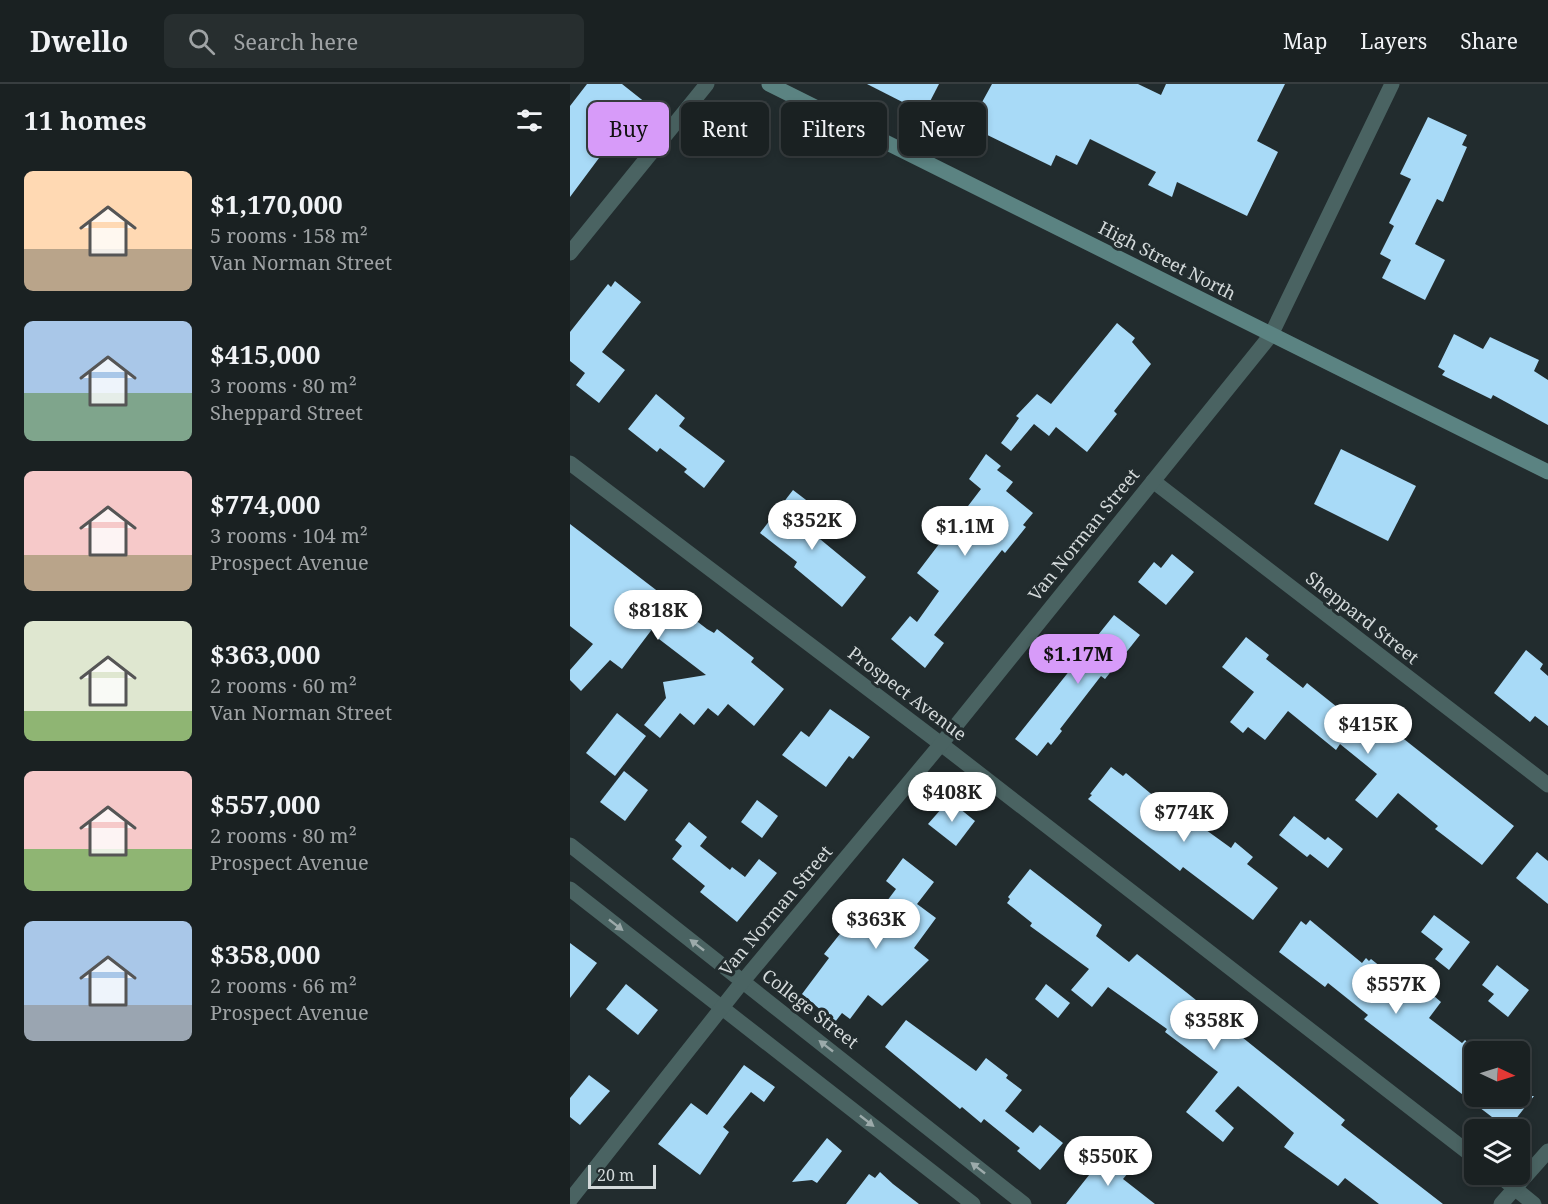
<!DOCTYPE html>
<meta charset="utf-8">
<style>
:root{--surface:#1a2122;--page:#272e2f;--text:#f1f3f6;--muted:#9fa3a5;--line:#383e40;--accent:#d79bf9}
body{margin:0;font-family:"Noto Serif",serif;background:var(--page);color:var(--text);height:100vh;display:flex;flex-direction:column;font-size:22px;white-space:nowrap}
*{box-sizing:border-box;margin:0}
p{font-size:20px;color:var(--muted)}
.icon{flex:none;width:33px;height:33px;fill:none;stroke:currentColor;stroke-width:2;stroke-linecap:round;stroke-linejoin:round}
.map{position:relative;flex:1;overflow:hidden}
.panel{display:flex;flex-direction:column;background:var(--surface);width:570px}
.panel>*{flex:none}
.banner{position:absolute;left:18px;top:18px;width:570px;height:54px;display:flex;gap:12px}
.needle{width:39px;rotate:94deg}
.tools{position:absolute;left:894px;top:957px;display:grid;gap:12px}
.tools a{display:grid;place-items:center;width:66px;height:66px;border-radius:9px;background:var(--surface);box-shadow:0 3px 9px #0003,0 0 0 2px var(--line);font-size:30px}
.scale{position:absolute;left:18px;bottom:15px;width:68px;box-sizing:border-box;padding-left:6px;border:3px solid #d3d9da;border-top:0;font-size:16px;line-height:21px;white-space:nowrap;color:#d3d9da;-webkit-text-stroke:4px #222c2e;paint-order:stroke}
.price{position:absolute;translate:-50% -51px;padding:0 14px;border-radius:21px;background:#fff;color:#222;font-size:20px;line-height:39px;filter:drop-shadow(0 2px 3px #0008)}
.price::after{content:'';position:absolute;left:50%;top:36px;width:18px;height:14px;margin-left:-9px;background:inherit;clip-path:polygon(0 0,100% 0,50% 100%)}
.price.active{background:var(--accent);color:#111}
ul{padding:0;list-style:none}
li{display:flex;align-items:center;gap:18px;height:150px;padding:0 24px}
li span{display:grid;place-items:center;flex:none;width:168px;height:120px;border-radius:9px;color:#555}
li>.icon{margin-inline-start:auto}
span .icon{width:72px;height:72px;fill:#fffc;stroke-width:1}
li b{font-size:26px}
h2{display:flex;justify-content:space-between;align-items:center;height:72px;padding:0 24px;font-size:26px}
.tag{padding:0 21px;border-radius:9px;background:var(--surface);box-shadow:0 3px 9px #0003,0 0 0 2px var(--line);font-size:21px;line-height:54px}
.tag.active{background:var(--accent);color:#111}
header{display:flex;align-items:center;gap:36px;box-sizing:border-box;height:84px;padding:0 30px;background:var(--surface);border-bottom:2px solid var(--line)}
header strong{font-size:28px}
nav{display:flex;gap:33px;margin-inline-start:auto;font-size:21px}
.search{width:420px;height:54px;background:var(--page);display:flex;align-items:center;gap:15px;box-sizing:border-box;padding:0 21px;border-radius:9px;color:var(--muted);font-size:22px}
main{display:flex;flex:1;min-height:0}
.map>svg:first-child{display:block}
.building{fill:#a8daf7}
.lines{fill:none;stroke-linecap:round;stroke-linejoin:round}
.minor{stroke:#4a6362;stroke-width:15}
.secondary{stroke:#5b8382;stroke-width:15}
.oneway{fill:#9caaaa}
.labels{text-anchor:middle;stroke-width:6;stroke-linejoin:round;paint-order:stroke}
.street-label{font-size:18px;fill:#d3d9da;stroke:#222c2e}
</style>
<header>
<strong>Dwello</strong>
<div class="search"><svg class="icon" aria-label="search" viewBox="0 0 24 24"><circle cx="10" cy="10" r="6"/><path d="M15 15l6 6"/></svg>Search here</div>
<nav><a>Map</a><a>Layers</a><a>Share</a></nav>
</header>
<main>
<section class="panel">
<h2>11 homes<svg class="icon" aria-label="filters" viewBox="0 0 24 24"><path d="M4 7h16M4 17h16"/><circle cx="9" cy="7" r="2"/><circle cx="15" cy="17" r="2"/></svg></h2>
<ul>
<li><span style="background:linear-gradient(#ffd9b3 65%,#b9a48a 0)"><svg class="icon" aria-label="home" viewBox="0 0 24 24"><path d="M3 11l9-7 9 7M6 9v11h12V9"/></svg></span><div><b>$1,170,000</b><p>5 rooms · 158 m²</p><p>Van Norman Street</p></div></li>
<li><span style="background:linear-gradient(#a9c7e8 60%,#7fa58c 0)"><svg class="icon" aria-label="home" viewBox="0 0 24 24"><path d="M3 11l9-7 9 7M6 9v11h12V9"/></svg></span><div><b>$415,000</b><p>3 rooms · 80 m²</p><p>Sheppard Street</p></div></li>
<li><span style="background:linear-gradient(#f6c9c9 70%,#b9a48a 0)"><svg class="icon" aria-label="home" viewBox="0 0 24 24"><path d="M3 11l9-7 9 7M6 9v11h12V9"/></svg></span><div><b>$774,000</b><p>3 rooms · 104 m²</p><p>Prospect Avenue</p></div></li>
<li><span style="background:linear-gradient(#dfe7d0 75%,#8fb573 0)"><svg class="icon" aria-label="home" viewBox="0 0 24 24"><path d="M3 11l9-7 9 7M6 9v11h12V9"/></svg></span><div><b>$363,000</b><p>2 rooms · 60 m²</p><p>Van Norman Street</p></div></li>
<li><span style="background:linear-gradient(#f6c9c9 65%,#8fb573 0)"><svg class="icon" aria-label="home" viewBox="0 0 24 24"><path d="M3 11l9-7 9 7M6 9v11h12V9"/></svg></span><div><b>$557,000</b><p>2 rooms · 80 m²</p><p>Prospect Avenue</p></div></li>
<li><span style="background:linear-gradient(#a9c7e8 70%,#9aa5b1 0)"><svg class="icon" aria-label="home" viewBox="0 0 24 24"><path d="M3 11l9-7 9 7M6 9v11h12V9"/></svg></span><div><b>$358,000</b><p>2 rooms · 66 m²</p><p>Prospect Avenue</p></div></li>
</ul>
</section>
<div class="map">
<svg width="978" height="1120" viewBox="0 0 978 1120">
<rect width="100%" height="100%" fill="#222c2e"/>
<!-- building -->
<g class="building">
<polygon points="17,0 52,0 76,19 58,42 55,39 0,113 0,22"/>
<polygon points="297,0 369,0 354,29"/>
<polygon points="422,0 568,0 591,11 596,0 715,0 687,57 708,68 677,132 607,98 602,113 578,101 586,88 520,55 507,81 486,71 481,82 399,42"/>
<polygon points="858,33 897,51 892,61 897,63 873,118 867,115 845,160 875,176 855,216 812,194 821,176 810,170 824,142 819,139 841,95 830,90"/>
<polygon points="45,197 71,218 32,268 55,286 29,319 6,301 15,289 0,277 0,248 38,200 41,203"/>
<polygon points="547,239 565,254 562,258 581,280 544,327 547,330 517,368 486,343 479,352 464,340 441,367 431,359 449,334 446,332 467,310 481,320"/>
<polygon points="884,250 913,265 920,253 969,276 964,287 978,296 978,341 923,311 921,315 872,291 875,287 868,283"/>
<polygon points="86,310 115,334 109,342 155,377 134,404 114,388 117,385 90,364 87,368 58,345"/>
<polygon points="771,365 846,402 818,457 744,420"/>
<polygon points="416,370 431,382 427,386 443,398 436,407 463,429 453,441 456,443 435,469 432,466 364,551 374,559 355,584 321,555 340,532 347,538 369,507 347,489 411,405 399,395"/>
<polygon points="223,406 240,419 232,429 244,439 239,446 296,493 272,523 224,483 227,478 190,449"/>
<polygon points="0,440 137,545 144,549 147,545 184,574 181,578 214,605 184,642 158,620 148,632 138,624 124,641 110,629 90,654 74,641 96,614 93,598 136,591 85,552 83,544 52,585 40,576 11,607 0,596 0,586 23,560 0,542"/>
<polygon points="602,470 624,488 596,521 568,498 584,478 591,484"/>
<polygon points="544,531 570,551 535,595 531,592 490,645 492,647 481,661 478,658 467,672 445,655"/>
<polygon points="676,553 699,571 696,575 733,604 737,599 782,635 784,633 797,644 800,641 817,654 825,648 944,742 912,781 873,751 865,745 868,742 828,709 807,734 785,716 807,690 770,660 766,666 718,627 695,656 678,643 673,649 660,638 684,608 652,583"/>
<polygon points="956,566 973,580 970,585 978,592 978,642 965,632 960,638 924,609"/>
<polygon points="260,625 300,653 283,675 279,672 256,703 212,671 231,647 239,653"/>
<polygon points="47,629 76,652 45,692 16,669"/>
<polygon points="541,683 553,692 556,689 604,729 607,725 661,764 665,758 683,773 677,780 708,804 683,836 613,783 610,787 518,715 522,711 520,710"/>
<polygon points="54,687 78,706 55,737 30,718"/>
<polygon points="187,716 208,732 192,754 171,738"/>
<polygon points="379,716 405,737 386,762 358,740"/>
<polygon points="724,732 755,756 758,753 773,765 758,784 740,770 737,773 709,751"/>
<polygon points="119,738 137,753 130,762 160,786 162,783 175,793 189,775 207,789 167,838 130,808 135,802 102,775 112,762 105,756"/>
<polygon points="967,768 978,777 978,820 946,794"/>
<polygon points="333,774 364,798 347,820 366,834 344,864 359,876 312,922 298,911 280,935 272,929 265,938 232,910 259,874 254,870 285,831 299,841 326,805 316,797"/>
<polygon points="460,785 532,841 526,852 559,878 567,870 616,908 775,1036 771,1041 873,1120 809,1120 775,1094 768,1102 714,1063 724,1049 668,1002 645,1027 664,1044 653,1058 616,1028 648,988 595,948 597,945 538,903 522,923 501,906 519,885 460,842 462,839 437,819 440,815 438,813"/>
<polygon points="864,831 900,858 879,886 865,875 873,865 851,848"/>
<polygon points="740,836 792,879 796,874 799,877 801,875 850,914 857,906 871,918 859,934 892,959 895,956 904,964 904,1012 964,1012 941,1041 938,1039 935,1043 794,935 798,931 758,899 755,903 709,868 731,837 736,841"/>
<polygon points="0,859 27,879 0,914"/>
<polygon points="927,881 959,906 938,933 918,917 924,910 912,901"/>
<polygon points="56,900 88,926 68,951 36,925"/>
<polygon points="476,900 500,919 488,934 465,915"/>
<polygon points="336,936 406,987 416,974 438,991 436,994 452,1006 435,1027 463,1049 470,1041 493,1059 470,1086 447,1067 450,1064 414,1035 411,1039 392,1023 390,1025 315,963"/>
<polygon points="174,981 205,1003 194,1018 181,1008 153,1043 159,1048 130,1091 88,1060 121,1019 137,1031"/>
<polygon points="19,991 40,1007 10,1041 0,1033 0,1014"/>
<polygon points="257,1054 272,1067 247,1099 242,1096 222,1098"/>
<polygon points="535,1071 558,1089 553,1095 585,1120 496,1120"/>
<polygon points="310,1088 323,1100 349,1120 276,1120 299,1090 305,1094"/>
</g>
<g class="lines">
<!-- minor -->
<g class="minor">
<polyline points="0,169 137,0"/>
<polyline points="0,379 371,660 904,1073"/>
<polyline points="583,397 978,701"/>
<polyline points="0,761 454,1120"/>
<polyline points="0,805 403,1120"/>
<polyline points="927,1090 964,1120"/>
<polyline points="0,1116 173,897 371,660 701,251 822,0"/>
<polyline points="931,1120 978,1067"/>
</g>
<!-- secondary -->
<polyline class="secondary" points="199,0 978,388"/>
</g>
<!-- one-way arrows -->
<defs><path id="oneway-solid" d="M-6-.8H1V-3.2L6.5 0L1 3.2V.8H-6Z" transform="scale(1.5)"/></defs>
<g class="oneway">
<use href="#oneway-solid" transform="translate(46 841) rotate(38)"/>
<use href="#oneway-solid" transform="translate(127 861) rotate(-142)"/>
<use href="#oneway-solid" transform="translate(256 962) rotate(-142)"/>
<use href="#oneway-solid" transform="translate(297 1037) rotate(38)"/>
<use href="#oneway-solid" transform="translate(408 1084) rotate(-142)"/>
</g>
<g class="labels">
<!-- street labels -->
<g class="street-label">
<text transform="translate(597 177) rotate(27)" y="6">High Street North</text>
<text transform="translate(514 451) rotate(-51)" y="6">Van Norman Street</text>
<text transform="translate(792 534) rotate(38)" y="6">Sheppard Street</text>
<text transform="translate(337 610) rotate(37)" y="6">Prospect Avenue</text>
<text transform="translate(206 827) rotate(-50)" y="6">Van Norman Street</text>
<text transform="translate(240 925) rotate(38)" y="6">College Street</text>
</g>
</g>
</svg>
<div class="tools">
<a><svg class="needle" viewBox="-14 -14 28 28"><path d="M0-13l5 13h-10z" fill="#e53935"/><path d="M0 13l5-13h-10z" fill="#9fa3a5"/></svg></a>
<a><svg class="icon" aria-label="layers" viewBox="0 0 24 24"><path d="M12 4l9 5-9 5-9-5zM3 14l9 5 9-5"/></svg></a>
</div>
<div class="scale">20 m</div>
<b class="price" style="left:242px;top:467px">$352K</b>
<b class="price" style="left:395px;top:473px">$1.1M</b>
<b class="price" style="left:88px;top:557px">$818K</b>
<b class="price active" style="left:508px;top:601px">$1.17M</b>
<b class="price" style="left:798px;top:671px">$415K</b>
<b class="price" style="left:382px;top:739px">$408K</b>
<b class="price" style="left:614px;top:759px">$774K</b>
<b class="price" style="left:306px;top:866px">$363K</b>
<b class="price" style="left:826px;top:931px">$557K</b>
<b class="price" style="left:644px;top:967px">$358K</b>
<b class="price" style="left:538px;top:1103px">$550K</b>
<div class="banner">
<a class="tag active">Buy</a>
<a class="tag">Rent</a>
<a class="tag">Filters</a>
<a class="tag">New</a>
</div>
</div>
</main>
